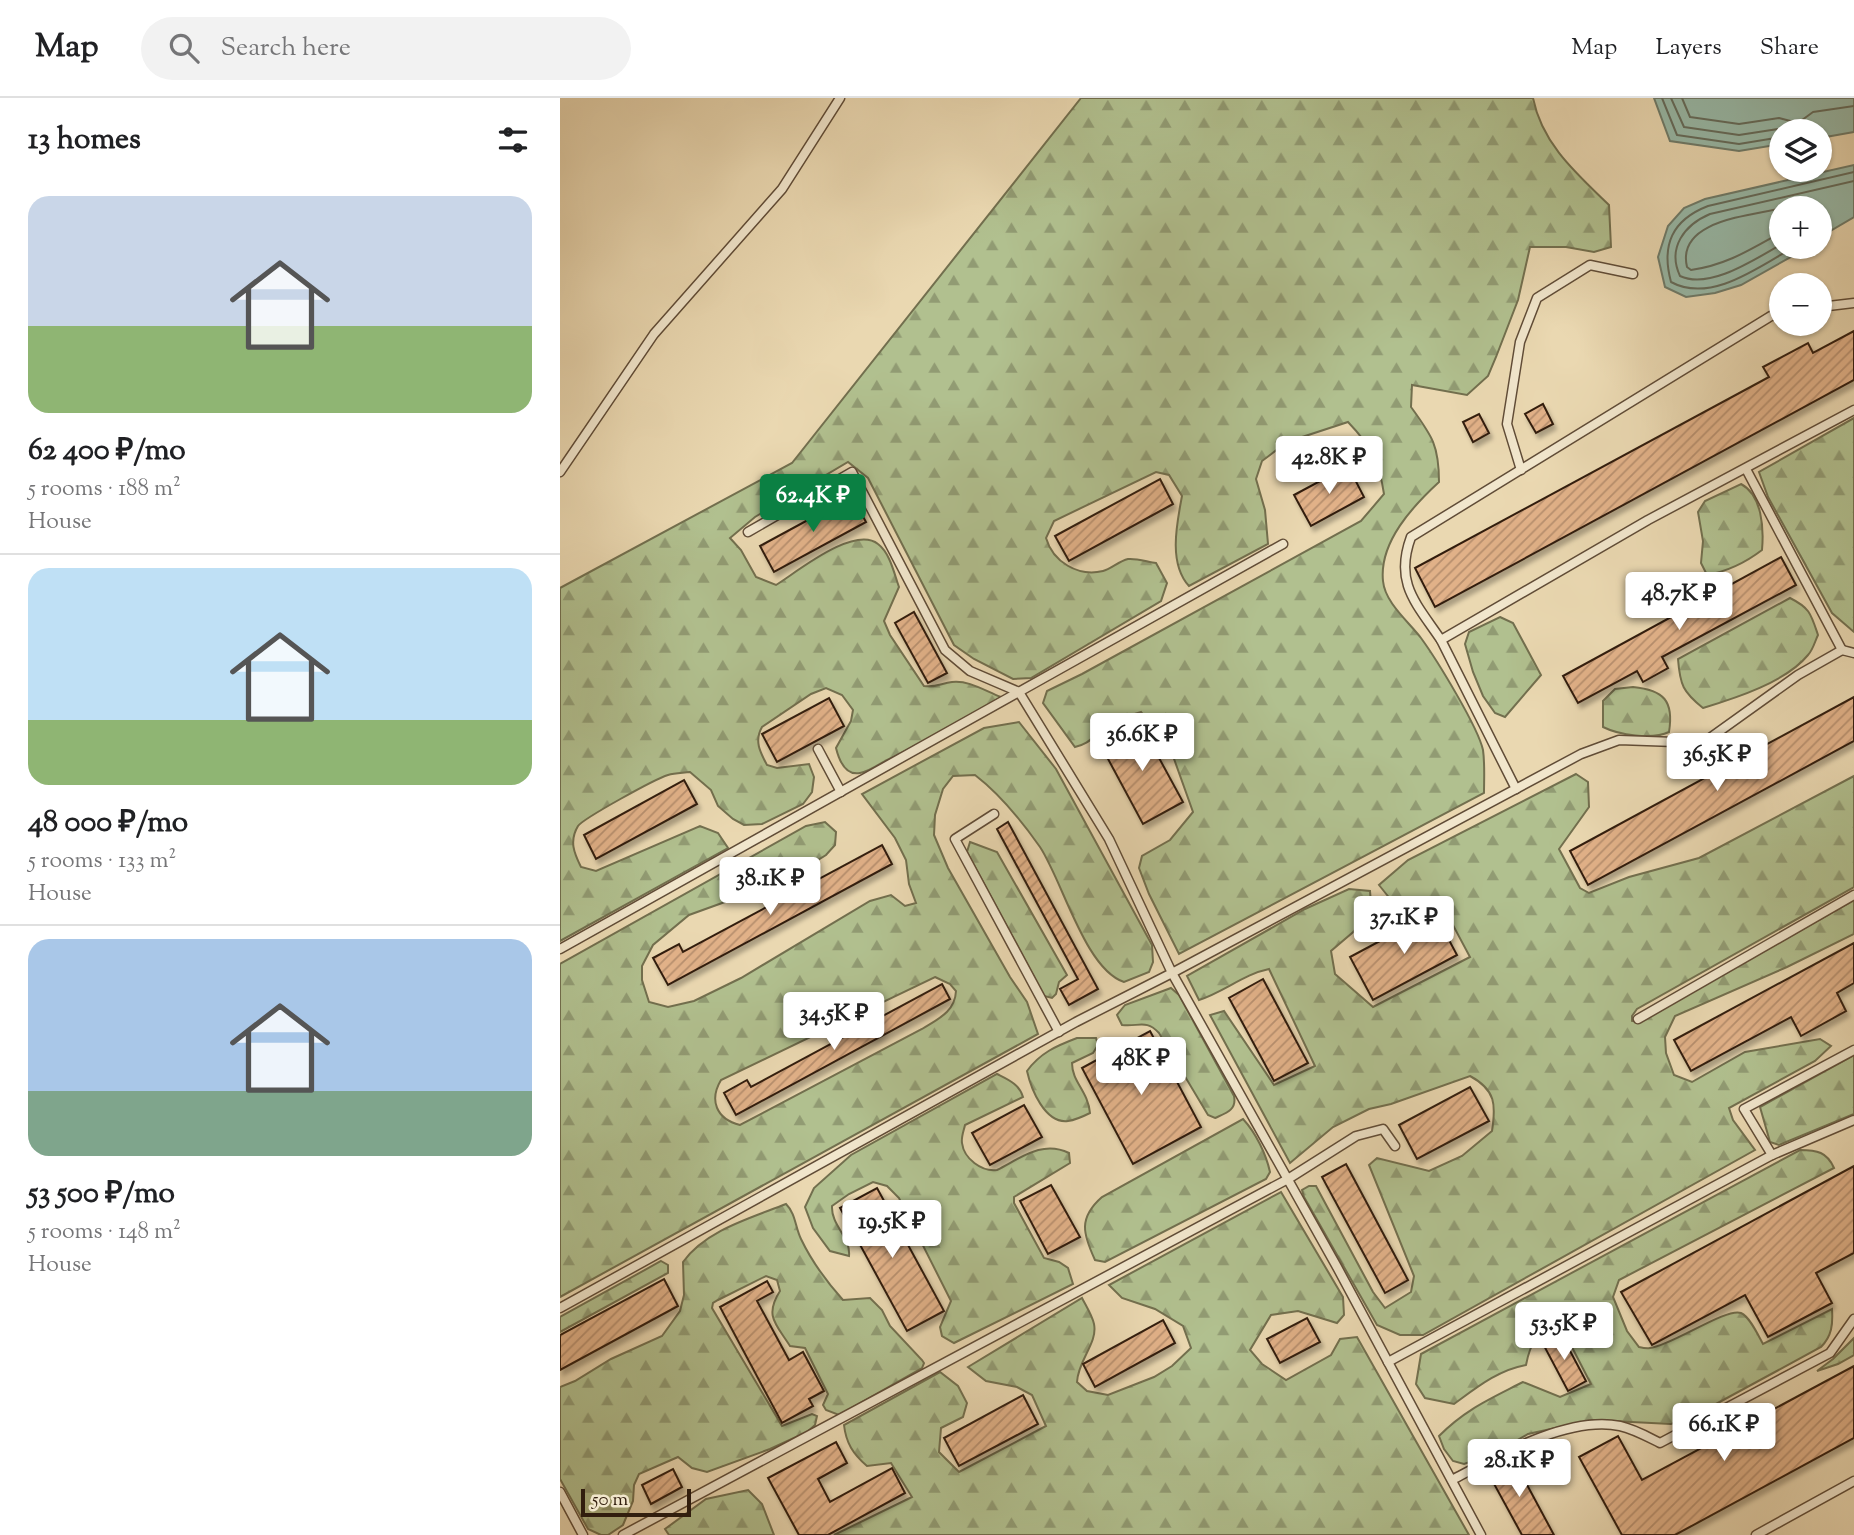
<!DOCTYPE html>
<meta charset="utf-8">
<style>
:root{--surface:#fff;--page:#f2f2f2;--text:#202124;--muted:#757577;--line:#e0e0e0;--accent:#0b8043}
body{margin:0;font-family:"Sorts Mill Goudy",serif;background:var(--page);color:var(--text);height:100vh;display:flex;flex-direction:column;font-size:26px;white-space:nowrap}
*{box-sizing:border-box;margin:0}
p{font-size:23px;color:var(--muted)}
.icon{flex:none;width:38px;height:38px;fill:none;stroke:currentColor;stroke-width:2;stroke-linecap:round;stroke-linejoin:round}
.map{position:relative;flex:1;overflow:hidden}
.details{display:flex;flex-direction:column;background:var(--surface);width:560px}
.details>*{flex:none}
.buttons{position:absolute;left:1209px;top:21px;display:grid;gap:14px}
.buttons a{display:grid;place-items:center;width:63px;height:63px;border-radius:50%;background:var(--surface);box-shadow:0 2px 5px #0004;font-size:35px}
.scale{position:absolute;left:21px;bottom:18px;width:110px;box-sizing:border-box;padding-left:7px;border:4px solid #321e0e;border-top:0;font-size:19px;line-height:24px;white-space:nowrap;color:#321e0e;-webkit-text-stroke:5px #f1e6cc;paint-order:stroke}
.price{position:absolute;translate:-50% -60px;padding:0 16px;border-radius:7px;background:#fff;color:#222;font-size:23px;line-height:46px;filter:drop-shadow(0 2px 4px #0008)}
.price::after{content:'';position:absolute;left:50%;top:42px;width:21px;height:16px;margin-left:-10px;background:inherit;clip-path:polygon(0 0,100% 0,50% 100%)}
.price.active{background:var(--accent);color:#fff}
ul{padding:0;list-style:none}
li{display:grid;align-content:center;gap:14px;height:371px;padding:0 28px}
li+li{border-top:2px solid var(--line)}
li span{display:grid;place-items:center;height:217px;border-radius:21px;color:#555}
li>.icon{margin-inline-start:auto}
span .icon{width:126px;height:126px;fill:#fffc;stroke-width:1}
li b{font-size:30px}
h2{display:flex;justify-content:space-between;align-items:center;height:84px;padding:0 28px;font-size:30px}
header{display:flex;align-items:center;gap:42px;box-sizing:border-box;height:98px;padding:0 35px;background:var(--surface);border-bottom:2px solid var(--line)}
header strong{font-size:33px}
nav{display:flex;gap:38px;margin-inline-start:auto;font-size:24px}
.search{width:490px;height:63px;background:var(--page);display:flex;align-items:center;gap:18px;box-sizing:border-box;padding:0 24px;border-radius:38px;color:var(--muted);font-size:26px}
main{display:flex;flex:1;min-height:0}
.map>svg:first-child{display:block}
.forest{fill:url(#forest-firs);stroke:#726f4e;stroke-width:2;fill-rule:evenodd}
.water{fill:#98baa9;stroke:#6f7c6b;stroke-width:2}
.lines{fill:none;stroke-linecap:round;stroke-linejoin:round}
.shore{stroke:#656c5c;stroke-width:2}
.building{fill:url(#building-hatch);stroke:#321e0e;stroke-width:2;filter:url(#shadow)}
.service-casing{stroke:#604c37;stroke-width:11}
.service{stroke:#f1e6cc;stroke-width:8}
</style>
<header>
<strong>Map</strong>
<div class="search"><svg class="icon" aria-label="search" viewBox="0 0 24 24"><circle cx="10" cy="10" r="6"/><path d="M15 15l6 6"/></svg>Search here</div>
<nav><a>Map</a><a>Layers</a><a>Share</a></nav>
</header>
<main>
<section class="details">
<h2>13 homes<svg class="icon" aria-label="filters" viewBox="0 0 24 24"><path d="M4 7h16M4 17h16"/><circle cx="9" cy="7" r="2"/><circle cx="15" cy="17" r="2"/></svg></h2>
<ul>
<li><span style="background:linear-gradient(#c9d6e8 60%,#8fb573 0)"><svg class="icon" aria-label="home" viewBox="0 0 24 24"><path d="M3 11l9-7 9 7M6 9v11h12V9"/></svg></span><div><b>62 400 ₽/mo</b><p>5 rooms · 188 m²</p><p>House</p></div></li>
<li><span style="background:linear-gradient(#bfe0f5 70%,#8fb573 0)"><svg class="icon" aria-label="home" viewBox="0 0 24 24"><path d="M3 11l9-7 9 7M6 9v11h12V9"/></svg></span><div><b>48 000 ₽/mo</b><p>5 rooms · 133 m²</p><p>House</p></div></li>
<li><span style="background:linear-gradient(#a9c7e8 70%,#7fa58c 0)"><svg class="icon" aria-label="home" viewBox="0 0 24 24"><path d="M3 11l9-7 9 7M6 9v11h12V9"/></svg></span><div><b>53 500 ₽/mo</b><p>5 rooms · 148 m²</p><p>House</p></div></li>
</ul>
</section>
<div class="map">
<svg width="1294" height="1437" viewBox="0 0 1294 1437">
<defs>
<pattern id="forest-firs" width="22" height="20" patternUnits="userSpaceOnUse" patternTransform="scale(1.75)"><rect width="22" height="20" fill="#b1c08f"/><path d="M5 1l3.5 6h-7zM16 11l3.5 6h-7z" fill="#919b73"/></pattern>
<pattern id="building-hatch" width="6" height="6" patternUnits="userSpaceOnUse" patternTransform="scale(1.75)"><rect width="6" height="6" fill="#e1b188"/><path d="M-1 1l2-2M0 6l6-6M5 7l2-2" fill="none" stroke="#b78f6e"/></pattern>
<filter id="shadow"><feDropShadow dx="3" dy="5" stdDeviation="2" flood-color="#0004"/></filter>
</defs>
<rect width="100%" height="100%" fill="#ead8b1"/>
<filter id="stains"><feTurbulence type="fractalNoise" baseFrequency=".00286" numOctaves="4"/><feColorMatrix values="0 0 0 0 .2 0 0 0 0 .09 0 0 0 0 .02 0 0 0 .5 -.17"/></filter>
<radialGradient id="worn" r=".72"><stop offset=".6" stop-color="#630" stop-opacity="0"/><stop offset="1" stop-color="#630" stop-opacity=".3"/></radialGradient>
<!-- forest -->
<g class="forest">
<path d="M521 0H973C982 46 1017 76 1049 107L1051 149 1034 154 1006 149H970L958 202 936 259 928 278 907 297 852 287 851 309C872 338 879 347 879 384 853 408 819 444 823 483 825 505 849 524 861 540 877 562 918 629 923 652 925 666 924 681 924 695L619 856 589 796 579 770 582 758 610 742 633 714 613 658 581 614C566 618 552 624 540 634 530 642 527 646 515 649L483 605 487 593 522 576 801 423 824 396C819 363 811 348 788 324L727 344 702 363 696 381 705 412 708 446 629 488C608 465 617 425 622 398L609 377 596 374 494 423 486 440C493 464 518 479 543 473 551 471 559 463 568 461 576 460 588 464 596 465L607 485 601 503 471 580 453 581 414 561 394 547 308 380 288 364 195 419 170 440 181 452 196 479 216 487C237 474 294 427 318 446 330 455 334 475 339 489L324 523 330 537 364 588C375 590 382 585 392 584 409 582 425 593 441 599 403 621 365 644 325 663 318 667 308 674 300 675 285 678 279 662 276 650L291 623 293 612 282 597 266 590 251 596 202 629C194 643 200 654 207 667L217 670 249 666 254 679 252 694 243 706 202 726 184 727 173 721 158 708 151 692 130 674C123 675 115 675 108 677 95 681 24 720 18 728 9 743 14 755 21 769L36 773 140 728 158 735 168 750 0 843V490L232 365Z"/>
<polygon points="1294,320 1294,534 1272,515 1208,399 1199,374"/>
<path d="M1181 386C1202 397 1204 430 1202 452 1185 465 1169 473 1147 477L1141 465 1143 443 1138 414 1145 403Z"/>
<path d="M1230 500C1250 510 1251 516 1258 537 1255 543 1253 552 1248 557 1226 584 1176 600 1143 610 1123 594 1120 587 1118 561Z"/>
<polygon points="940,519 953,525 981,577 945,619 935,615 923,598 913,574 905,546 909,534"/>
<path d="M1073 589C1104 592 1114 603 1109 634 1092 642 1059 637 1043 629V603L1055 591Z"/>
<path d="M459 624 496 671 592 847 593 864 589 874 564 884C525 871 503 784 480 749 461 722 441 697 415 677L393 678 383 691 375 717 374 737 388 770 450 879 467 904 478 936 0 1199V866L246 728 265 724 276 734 275 747 266 757 240 773 209 788 129 817 93 847 82 868V882L89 904 108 909 134 903 181 880 310 803 331 797 345 808 356 805 349 786 346 762 335 740 302 696 424 630ZM375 879 390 886 396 893C395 914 378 921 362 931L180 1027C156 1021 149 1002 161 982Z"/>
<path d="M1016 676 1028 684 1029 709 999 751 1020 790 1029 795 1069 779 1139 760 1294 678V789L1077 911 1072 918V923L1079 924 1294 802V836L1227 869 1115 918 1105 939 1106 955 1114 977 1132 984 1185 954 1260 941 1271 948 1255 963 1169 1010 1173 1022 1195 1052 863 1237H840L817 1227 744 1099 742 1092 749 1088H756L813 1194 825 1210 851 1194 854 1178 809 1067 817 1060 869 1073 902 1058 932 1033C936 1007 936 992 910 978L831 1006 809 1011 773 1029 730 1065 650 917 664 913 714 987 755 968 709 871C684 876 664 894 639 902L627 878 745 811 789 791 810 793 812 818 771 853 775 876 813 909 910 859 886 814 869 808 855 809 831 802 819 787 848 762Z"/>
<polygon points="410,744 437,754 507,877 499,884 496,896 492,900 484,898 407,754"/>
<path d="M611 890 619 897 674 998C677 1012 666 1015 655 1020L648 1017 599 935C586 921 579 929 562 927L557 917 565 907Z"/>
<path d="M517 940H536L538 947 533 955 512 965C512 984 528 993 530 1015 524 1018 515 1022 508 1023 485 1026 471 991 467 973 480 955 496 948 517 940Z"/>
<polygon points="1294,957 1294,1016 1219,1047 1210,1044 1200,1009"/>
<path d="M437 976C449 982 459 986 463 999L405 1027C404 1032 401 1039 402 1045 404 1061 422 1074 437 1072 461 1060 482 1042 509 1055L510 1065 454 1099V1105L484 1160 499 1164 508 1170 513 1186 394 1245 382 1238 380 1229 391 1203 339 1100 327 1088 313 1084 289 1096 272 1108C271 1128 291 1139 289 1158L270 1153 253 1130 245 1109 254 1090 291 1057Z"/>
<path d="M683 1021C696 1035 706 1056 710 1074L706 1081 545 1164 535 1162C523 1136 518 1120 542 1099Z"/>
<path d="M1240 1052C1257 1052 1267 1054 1274 1070L1059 1182 1053 1199 1067 1233 1079 1249C1083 1250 1087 1251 1090 1250 1111 1248 1167 1209 1181 1215 1190 1219 1198 1237 1203 1246L1272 1211C1273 1226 1272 1238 1261 1249L1132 1319 1111 1326 1032 1322 968 1336 933 1356 904 1366 893 1363 884 1351 879 1338C906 1311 930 1301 963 1284L1000 1299 1031 1286 1000 1226C977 1237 971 1241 966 1267 938 1272 916 1290 894 1306L865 1300 856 1286 861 1256Z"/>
<path d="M721 1094 783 1199 784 1217 777 1225 738 1213 711 1217 690 1252 702 1266 726 1282 771 1257 780 1241 797 1239 909 1437H274L352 1399 331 1365 307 1368C293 1356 286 1345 284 1327L380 1274 398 1288 407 1305 403 1319 381 1330 379 1354 399 1374 486 1328 472 1297 457 1289 426 1283 408 1269 522 1200C526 1208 532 1217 534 1226 538 1245 518 1262 517 1284L527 1293 548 1297 594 1279 612 1268 631 1250 623 1228 595 1211 562 1200 549 1187Z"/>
<path d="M226 1106C236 1116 235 1129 241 1141 252 1164 266 1183 283 1202L310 1200 322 1212 330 1228 362 1262 364 1265 362 1270 279 1317 266 1312 263 1307 268 1296 245 1250 230 1248C216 1226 204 1218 220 1193L217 1182 206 1178 158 1202 153 1205 152 1210 222 1328 252 1316 257 1318 255 1327 247 1334 210 1351 147 1374 132 1370 118 1359 79 1376 74 1387 73 1403 63 1427 48 1437H41L28 1431 0 1381V1289L15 1283 51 1261 102 1238 120 1213 124 1197 123 1164C146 1132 191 1120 226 1106Z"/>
<polygon points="101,1163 108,1167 108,1175 0,1234 0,1219"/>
<polygon points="1294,1240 1294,1257 1278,1266 1257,1273 1273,1261"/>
<polygon points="188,1392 202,1406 214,1437 109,1437 105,1431 146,1401"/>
</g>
<!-- water -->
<g class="water">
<polygon points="1094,0 1294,0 1294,34 1260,40 1260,33 1222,33 1221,46 1179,53 1110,43"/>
<polygon points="1294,67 1294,119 1260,139 1260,110 1222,110 1222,149 1246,149 1238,155 1181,187 1155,195 1126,199 1105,189 1098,159 1108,128 1124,110 1145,101"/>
</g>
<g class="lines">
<!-- shore -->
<g class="shore">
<polyline points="1102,0 1117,37 1179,46 1222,39"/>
<polyline points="1111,0 1124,29 1179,37 1218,31 1229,33"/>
<polyline points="1122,0 1130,19 1179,26 1219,20 1238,25 1253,14 1294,8"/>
<path d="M1222 110C1190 118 1116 122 1127 169L1131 172C1167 167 1191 151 1222 134"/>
<path d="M1222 146C1195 161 1150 192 1120 178 1107 150 1124 127 1150 116L1294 83"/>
<path d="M1234 149C1200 168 1151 206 1111 184 1101 147 1112 122 1148 108L1294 74"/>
</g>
</g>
<!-- building -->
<g class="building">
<polygon points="1294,233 1294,282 875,509 855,470 1209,279 1203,269 1248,245 1253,255"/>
<polygon points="983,306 993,326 976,335 965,316"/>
<polygon points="919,316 929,335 913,344 903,324"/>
<polygon points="788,368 804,399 751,428 734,397"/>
<polygon points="600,381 613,406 509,463 495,438"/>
<polygon points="292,398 306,424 214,474 200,448"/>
<polygon points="1221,459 1236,487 1102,559 1108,570 1083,584 1077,573 1018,605 1003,578"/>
<polygon points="354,514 387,575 368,585 335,525"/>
<polygon points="1294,599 1294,643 1028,787 1010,753"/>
<polygon points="269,600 284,628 217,664 202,636"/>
<polygon points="580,625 623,704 583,726 540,646"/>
<polygon points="124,682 137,706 36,761 24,737"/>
<polygon points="448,724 538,891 509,907 500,891 518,881 437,731"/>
<polygon points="322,747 332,766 108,887 93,860 119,846 123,854"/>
<polygon points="874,814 897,857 813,902 790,859"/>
<polygon points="1294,845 1294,885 1277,895 1286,913 1241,938 1231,919 1131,973 1114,942"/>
<polygon points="703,881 748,965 714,983 669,900"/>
<polygon points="382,886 390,901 176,1017 164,995 187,982 191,989"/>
<polygon points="590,933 641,1029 573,1066 522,970"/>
<polygon points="910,989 929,1023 857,1061 839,1027"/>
<polygon points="464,1007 482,1039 430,1067 412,1035"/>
<polygon points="786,1066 848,1182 825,1195 762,1079"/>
<polygon points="1294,1068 1294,1155 1256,1175 1272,1205 1208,1239 1185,1197 1092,1247 1061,1194"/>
<polygon points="491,1087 520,1139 488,1156 460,1103"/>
<polygon points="317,1090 384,1213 347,1233 280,1110"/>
<polygon points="104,1181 118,1208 0,1272 0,1237"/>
<polygon points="207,1183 213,1194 197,1203 229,1262 243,1254 264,1293 249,1301 253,1308 222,1325 160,1209"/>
<polygon points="747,1220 760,1244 720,1265 707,1241"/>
<polygon points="603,1222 615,1245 535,1289 523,1266"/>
<polygon points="1000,1234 1026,1283 1008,1293 982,1244"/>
<polygon points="1294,1268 1294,1340 1115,1437 1062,1437 1019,1359 1058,1338 1082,1382"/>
<polygon points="463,1297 478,1326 399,1368 384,1340"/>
<polygon points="276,1344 287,1365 258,1381 270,1404 332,1370 345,1395 268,1437 239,1437 208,1380"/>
<polygon points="952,1359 994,1437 962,1437 927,1373"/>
<polygon points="113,1371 122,1389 91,1406 82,1387"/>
</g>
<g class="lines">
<!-- service casing -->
<g class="service-casing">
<g id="service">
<polyline points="1260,209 1294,205"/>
<polyline points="1186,371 1282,552"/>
<polyline points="961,372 947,326 960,244 977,200 1030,167 1073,176"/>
<polyline points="0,374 94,236 222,91 280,0"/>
<polyline points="188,434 292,374 385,552 410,573 459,594 549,741 612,875 777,1169 921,1437"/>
<path d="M881 542C856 505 834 485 851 439L1211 218 1222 216"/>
<polyline points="258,651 281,694"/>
<polyline points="956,691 881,542 1088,422 1294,312"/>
<polyline points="434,716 395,741 499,934"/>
<polyline points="0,851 723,446"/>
<polyline points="1078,921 1294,797"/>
<polyline points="1212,1057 1184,1011 1294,952"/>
<polyline points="0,1210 516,924 612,875 1021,656 1059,642 1143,645 1238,577 1282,552 1294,555"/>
<polyline points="828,1264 1212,1057 1294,1022"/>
<path d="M892 1382C936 1359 1008 1317 1060 1328 1074 1331 1088 1339 1100 1345L1270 1255 1294 1221"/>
<polyline points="0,1394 23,1437"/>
<polyline points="63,1437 728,1081 796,1038 823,1031 835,1048"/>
<polyline points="1196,1437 1294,1383"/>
</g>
</g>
<!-- service -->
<use href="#service" class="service"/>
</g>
<rect width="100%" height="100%" filter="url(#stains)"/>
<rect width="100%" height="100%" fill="url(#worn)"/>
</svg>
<div class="buttons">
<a><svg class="icon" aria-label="layers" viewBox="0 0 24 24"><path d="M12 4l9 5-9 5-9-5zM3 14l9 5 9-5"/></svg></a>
<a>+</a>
<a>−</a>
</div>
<div class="scale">50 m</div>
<b class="price" style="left:769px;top:398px">42.8K ₽</b>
<b class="price active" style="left:253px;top:436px">62.4K ₽</b>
<b class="price" style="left:1119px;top:534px">48.7K ₽</b>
<b class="price" style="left:582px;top:675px">36.6K ₽</b>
<b class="price" style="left:1157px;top:695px">36.5K ₽</b>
<b class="price" style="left:210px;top:819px">38.1K ₽</b>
<b class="price" style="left:844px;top:858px">37.1K ₽</b>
<b class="price" style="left:274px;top:954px">34.5K ₽</b>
<b class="price" style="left:581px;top:999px">48K ₽</b>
<b class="price" style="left:332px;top:1162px">19.5K ₽</b>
<b class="price" style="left:1004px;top:1264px">53.5K ₽</b>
<b class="price" style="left:1164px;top:1365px">66.1K ₽</b>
<b class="price" style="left:959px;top:1401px">28.1K ₽</b>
</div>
</main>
